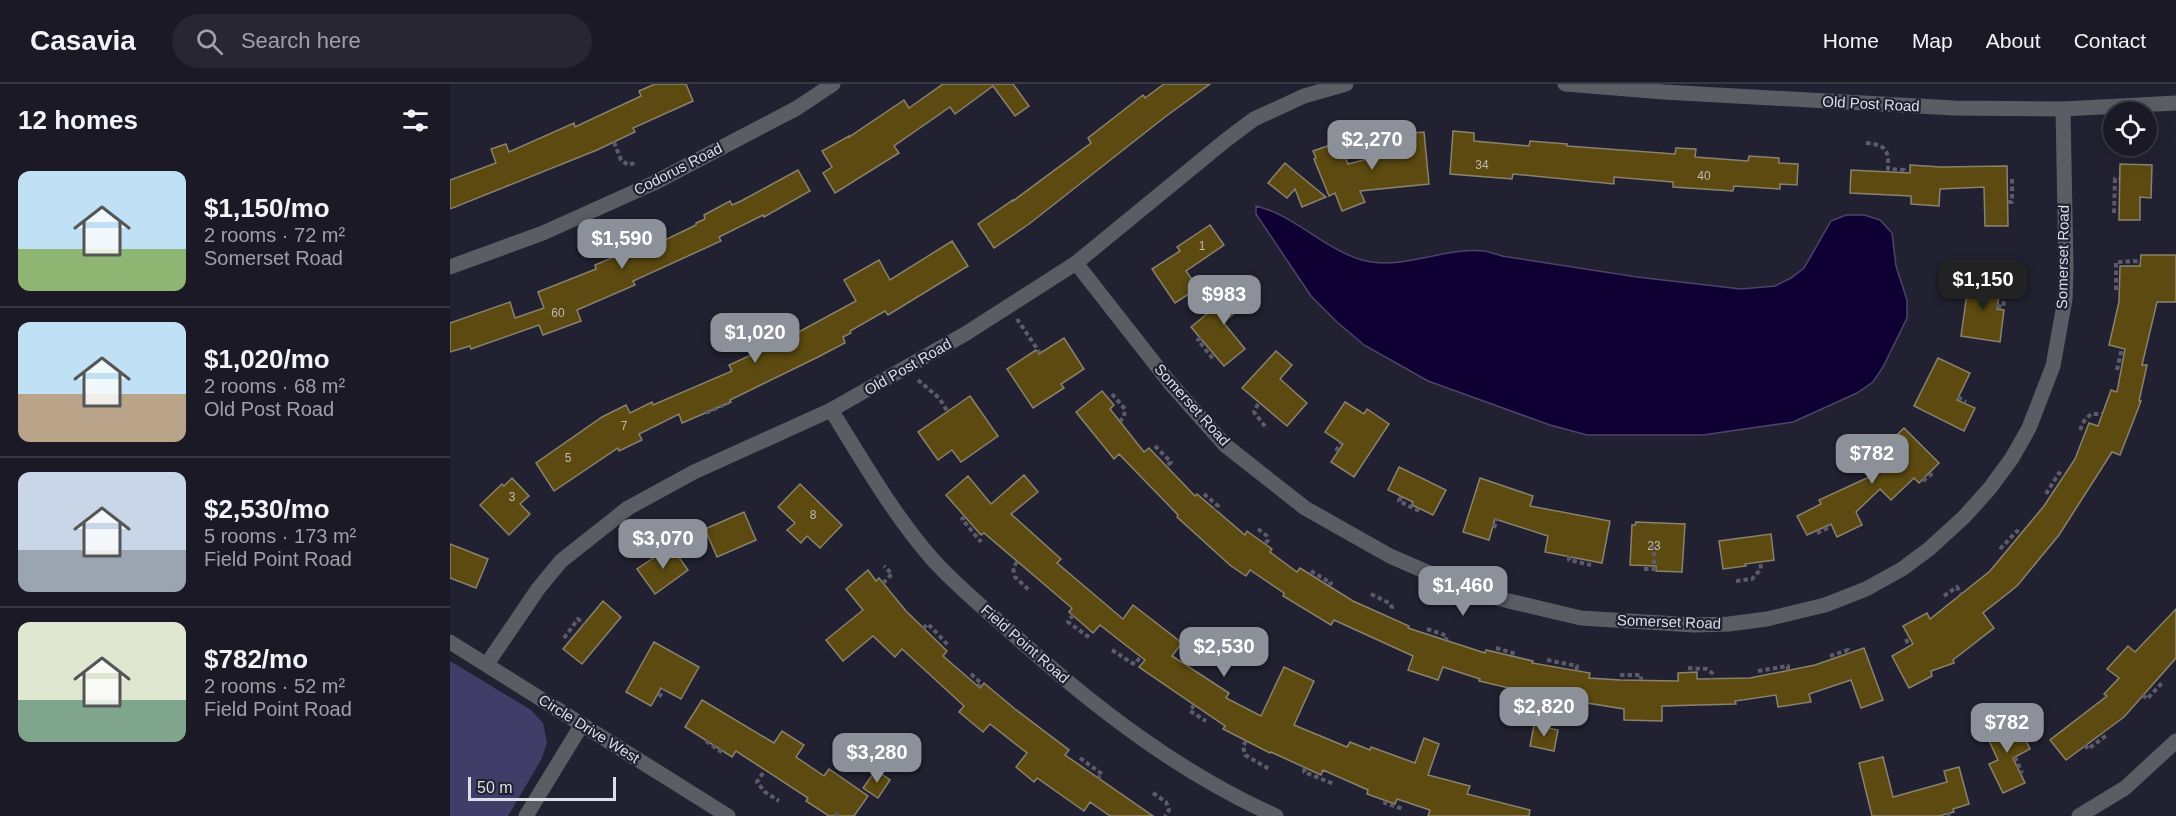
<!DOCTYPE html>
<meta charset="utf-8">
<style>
:root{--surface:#1a1925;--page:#272632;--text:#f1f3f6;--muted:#9fa0a7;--line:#383842;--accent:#8c9099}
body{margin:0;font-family:Arial,sans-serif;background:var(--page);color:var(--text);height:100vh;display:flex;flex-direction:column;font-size:22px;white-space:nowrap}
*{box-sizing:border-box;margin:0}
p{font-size:20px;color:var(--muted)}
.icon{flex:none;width:33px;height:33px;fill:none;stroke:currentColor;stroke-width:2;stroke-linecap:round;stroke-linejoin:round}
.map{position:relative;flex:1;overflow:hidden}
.panel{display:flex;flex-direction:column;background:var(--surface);width:450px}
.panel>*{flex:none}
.tools{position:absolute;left:1653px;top:18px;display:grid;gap:12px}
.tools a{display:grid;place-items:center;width:54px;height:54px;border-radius:50%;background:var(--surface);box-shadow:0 3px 15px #0003,0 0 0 2px var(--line);font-size:30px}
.scale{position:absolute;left:18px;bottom:15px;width:148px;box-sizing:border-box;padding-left:6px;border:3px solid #dedee9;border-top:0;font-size:16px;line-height:21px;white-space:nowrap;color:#dedee9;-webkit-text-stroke:4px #222131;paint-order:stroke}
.price{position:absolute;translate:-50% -51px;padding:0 14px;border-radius:12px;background:var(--accent);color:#fff;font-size:20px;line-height:39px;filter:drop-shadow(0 2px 3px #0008)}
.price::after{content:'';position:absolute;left:50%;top:36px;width:18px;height:14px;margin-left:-9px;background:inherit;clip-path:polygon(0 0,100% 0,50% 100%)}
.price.on{background:#222;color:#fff}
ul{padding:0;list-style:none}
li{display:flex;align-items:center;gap:18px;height:150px;padding:0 18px}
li+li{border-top:2px solid var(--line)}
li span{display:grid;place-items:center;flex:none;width:168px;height:120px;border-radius:12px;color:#555}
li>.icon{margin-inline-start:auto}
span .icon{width:72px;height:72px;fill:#fffc;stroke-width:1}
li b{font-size:26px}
h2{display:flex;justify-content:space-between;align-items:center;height:72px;padding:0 18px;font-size:26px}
header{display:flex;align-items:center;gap:36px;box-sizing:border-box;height:84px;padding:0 30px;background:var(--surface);border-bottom:2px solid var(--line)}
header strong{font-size:28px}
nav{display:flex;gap:33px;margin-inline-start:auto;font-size:21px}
.search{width:420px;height:54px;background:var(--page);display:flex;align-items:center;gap:15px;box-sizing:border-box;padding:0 21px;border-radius:33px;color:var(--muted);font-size:22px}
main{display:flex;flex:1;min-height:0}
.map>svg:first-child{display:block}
.green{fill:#413d69}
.water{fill:#0f0033;stroke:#4d436a;stroke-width:1.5}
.building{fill:#5c4a10;stroke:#89826e;stroke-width:1.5}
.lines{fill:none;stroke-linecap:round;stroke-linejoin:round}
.path{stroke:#5c5b69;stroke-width:4;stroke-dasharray:4.5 3;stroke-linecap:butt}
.minor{stroke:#5c5c64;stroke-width:15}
.labels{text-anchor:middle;stroke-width:4.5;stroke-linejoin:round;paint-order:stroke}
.number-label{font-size:12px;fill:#beb9b3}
.street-label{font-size:15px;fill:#dedee9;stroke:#222131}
</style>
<header>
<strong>Casavia</strong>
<div class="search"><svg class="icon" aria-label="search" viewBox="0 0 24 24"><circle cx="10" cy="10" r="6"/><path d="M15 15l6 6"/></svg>Search here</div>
<nav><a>Home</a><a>Map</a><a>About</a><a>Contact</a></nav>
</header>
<main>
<section class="panel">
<h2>12 homes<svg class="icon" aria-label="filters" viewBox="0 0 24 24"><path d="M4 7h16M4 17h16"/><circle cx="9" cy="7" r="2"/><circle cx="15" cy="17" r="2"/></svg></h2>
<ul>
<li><span style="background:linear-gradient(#bfe0f5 65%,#8fb573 0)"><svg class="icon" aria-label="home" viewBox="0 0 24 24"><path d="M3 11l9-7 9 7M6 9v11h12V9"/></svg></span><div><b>$1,150/mo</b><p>2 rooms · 72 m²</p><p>Somerset Road</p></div></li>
<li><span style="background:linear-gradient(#bfe0f5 60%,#b9a48a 0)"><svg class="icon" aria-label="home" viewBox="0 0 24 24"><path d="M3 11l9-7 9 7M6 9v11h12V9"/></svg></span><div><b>$1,020/mo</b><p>2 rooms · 68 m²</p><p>Old Post Road</p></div></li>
<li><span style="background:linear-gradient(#c9d6e8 65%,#9aa5b1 0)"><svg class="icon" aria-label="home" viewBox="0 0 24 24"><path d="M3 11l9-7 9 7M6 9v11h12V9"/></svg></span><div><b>$2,530/mo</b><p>5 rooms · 173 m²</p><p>Field Point Road</p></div></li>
<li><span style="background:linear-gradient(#dfe7d0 65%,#7fa58c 0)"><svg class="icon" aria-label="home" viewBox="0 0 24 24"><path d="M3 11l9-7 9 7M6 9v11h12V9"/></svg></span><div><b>$782/mo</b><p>2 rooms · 52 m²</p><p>Field Point Road</p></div></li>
</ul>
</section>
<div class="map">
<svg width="1726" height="732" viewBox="0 0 1726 732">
<rect width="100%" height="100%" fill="#222131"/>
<!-- green -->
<polygon class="green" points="0,577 81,626 93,639 97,659 91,676 58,732 0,732"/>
<!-- water -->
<path class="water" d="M806 122C844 131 874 165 912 176 952 187 993 163 1034 167 1040 168 1046 170 1052 172L1187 193 1291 205 1325 202 1341 194 1354 184 1381 137 1396 131H1414L1430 136 1442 149 1446 182 1457 216V234L1433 283 1423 298 1407 309 1343 338 1253 351H1137L1100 341 978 297 914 261 887 238 861 212 806 130Z"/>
<!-- building -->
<g class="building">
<polygon points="205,0 236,0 243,17 183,44 185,48 147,66 0,125 0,96 46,79 41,65 56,60 59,68 124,39 125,43 191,12 189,7"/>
<polygon points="493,0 563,0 579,22 565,32 543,2 505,30 500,23 444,62 449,69 385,109 373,89 382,83 372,67 399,52 399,53 454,16 459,24"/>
<polygon points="714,0 760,0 715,33 579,140 544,164 528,140 563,116 563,117 641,59 638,54 693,11 695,14"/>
<polygon points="1003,47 1024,49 1024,57 1079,62 1080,57 1117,60 1117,62 1225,70 1226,64 1246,65 1245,73 1298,77 1299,72 1329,74 1329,79 1348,80 1347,101 1330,100 1330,105 1284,102 1283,107 1223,103 1223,98 1164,93 1164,100 1063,90 1062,95 1000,90"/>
<polygon points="974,48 979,100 910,107 915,118 892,127 885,109 879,112 864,75 866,74 863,67 889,58 898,80 921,74 953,71 951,50"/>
<polygon points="835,79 848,90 876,113 852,123 845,105 837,114 818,99"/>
<polygon points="1670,80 1702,81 1701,114 1690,113 1690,136 1669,136"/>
<polygon points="1460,81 1491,83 1557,82 1558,142 1535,142 1534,103 1490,105 1489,122 1461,120 1461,112 1400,109 1401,86 1460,89"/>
<polygon points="348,86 360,107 314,133 313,131 269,153 271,157 183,197 185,201 127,226 131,237 93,251 89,241 21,265 20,262 0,268 0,239 60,218 65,234 94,224 88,208 146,185 145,181 171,170 173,172 211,154 213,157 246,141 246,139 255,135 254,131 280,117 282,121 291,117"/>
<polygon points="760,141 774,161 736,187 748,204 725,219 702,185 730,167 727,163"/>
<polygon points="502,157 518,182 438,231 435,227 400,247 401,249 393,253 395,259 368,273 280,316 281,318 232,339 229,330 189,350 192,356 169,367 168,364 104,407 86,379 152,333 176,321 180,329 202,318 203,321 282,287 279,281 332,257 406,217 394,196 429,176 440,196"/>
<polygon points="1691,171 1726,171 1726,218 1707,218 1692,281 1697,281 1689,317 1691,317 1670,371 1662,368 1609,451 1567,502 1533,529 1544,544 1503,576 1504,579 1481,587 1482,592 1459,604 1442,572 1463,560 1453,542 1477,529 1480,535 1540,487 1594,422 1625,375 1639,339 1648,342 1661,306 1667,308 1675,265 1659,261 1669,218 1670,182 1690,182"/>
<polygon points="1519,195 1551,199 1547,225 1554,226 1550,258 1511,252"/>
<polygon points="796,198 807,212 773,238 795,265 774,282 741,243"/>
<polygon points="614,254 634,285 611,300 614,304 583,324 557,285 586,266 589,270"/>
<polygon points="826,267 842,281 830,295 857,319 837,342 792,304"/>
<polygon points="1488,274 1520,289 1507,316 1525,324 1514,347 1464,322"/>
<polygon points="652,307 664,321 660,325 694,368 699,364 745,412 747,410 795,451 797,447 815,460 822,465 820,468 847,488 850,484 903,517 959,542 958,544 1035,569 1036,566 1083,577 1082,579 1140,589 1139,594 1170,596 1228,597 1228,589 1247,588 1247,595 1300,594 1365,581 1414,564 1433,616 1411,624 1401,596 1359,610 1361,618 1328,623 1326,611 1285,617 1286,620 1212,622 1212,637 1174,636 1174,625 1093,612 1029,597 1030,595 993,583 988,596 958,586 963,572 884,536 881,541 833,512 834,509 800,486 796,492 781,482 727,433 728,431 669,370 664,375 626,328"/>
<polygon points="520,312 548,352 511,378 502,366 488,376 468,348"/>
<polygon points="895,318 914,330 917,325 939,340 904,393 881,378 893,360 875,348"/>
<polygon points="1454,344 1489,379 1469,399 1464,394 1441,416 1430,405 1406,428 1412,441 1387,453 1381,440 1357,451 1347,432 1371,420 1369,416 1419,393 1411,385"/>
<polygon points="949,383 996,406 983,431 962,421 963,418 938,406"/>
<polygon points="574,391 588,408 561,430 611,475 607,479 673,535 683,521 732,559 722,572 779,609 776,614 811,632 834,583 864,597 844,641 897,663 900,658 920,666 921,663 965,679 974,654 989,660 978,691 1020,702 1017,710 1080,726 1079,732 978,732 980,726 947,715 945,720 917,710 918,706 873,686 871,691 821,668 820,669 773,645 775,642 689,583 695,576 669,556 650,541 643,549 619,528 622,524 534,449 531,451 496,411 518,392 541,420"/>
<polygon points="62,394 79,412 70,420 80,430 59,451 30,421 52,400 54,402"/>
<polygon points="1030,394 1083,412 1080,422 1160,437 1152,479 1095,468 1098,452 1045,435 1039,456 1013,448"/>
<polygon points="350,400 392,441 370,464 357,452 351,459 337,446 345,439 328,423"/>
<polygon points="294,428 306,456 267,473 255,445"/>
<polygon points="1186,438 1235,440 1232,488 1206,487 1206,482 1180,481 1182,441 1185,441"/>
<polygon points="1321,450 1324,476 1295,480 1296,482 1273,485 1269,457"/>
<polygon points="0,460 38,475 26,504 0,494"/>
<polygon points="221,462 238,486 205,510 187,485"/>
<polygon points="418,486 426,497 429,494 456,527 497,567 493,572 530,604 534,599 565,625 619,666 615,671 703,732 660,732 640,718 634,727 587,694 584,698 566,683 577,669 540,640 533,648 509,628 514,622 452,565 445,573 423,552 393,577 376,556 413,526 396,505"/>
<polygon points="153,517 171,533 132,580 113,565"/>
<polygon points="1726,525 1726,574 1674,633 1616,676 1600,656 1657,612 1654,610 1669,594 1657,585 1678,562 1685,568"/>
<polygon points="204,558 249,583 231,615 211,604 201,622 176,608"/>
<polygon points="252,616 324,659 332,647 354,661 346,673 374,692 379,685 418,712 404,732 379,732 356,717 358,714 286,667 282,673 235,643"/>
<polygon points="1565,634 1580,665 1563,674 1575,699 1553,709 1539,680 1548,676 1535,648"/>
<polygon points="1084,641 1108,646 1104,667 1080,662"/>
<polygon points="1433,673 1443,713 1497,698 1494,687 1509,683 1519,720 1503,725 1504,728 1489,732 1422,732 1409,679"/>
<polygon points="426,686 440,696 428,714 413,704"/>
</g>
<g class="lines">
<!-- path -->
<g class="path">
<polyline points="164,58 171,76 178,81 185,79"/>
<path d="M1416 59C1436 61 1439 66 1438 85L1454 86V88"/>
<polyline points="1558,118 1562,118 1562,92"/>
<polyline points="1664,129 1665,95 1669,95"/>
<polyline points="1666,206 1666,178 1691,177"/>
<polyline points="1547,222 1553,223 1555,211"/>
<polyline points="567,235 590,269"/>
<polyline points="751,254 748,256 764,276"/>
<polyline points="1667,286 1672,264"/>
<polyline points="468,296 489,314 498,328"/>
<polyline points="662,310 675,325 674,333 670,337"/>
<polyline points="1508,313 1516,318"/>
<polyline points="808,320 804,328 817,345"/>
<polyline points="256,329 278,319"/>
<polyline points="1630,346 1634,337 1641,330 1652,330"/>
<polyline points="705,362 721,378 717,382"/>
<polyline points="886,367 891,359"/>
<polyline points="1473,395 1474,396 1483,389"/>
<polyline points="754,410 768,422 765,426"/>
<polyline points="1596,410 1609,389 1614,392"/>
<polyline points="951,413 949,417 971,428"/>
<polyline points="515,433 512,435 531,458"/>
<polyline points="1044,444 1047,435"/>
<polyline points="808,445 816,451 818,456 815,460"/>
<polyline points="1367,449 1380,443 1379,441"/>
<polyline points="1550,465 1567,447 1571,450"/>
<polyline points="1119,472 1119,476 1141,481"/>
<polyline points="567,478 563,484 565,493 580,507"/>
<polyline points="1194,485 1204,485 1204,462"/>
<polyline points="861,487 881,499 879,501"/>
<polyline points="1286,497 1302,495 1311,485 1310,478"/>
<polyline points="433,499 442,490 434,482"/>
<polyline points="921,510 939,519 942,523 941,527"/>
<polyline points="1494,512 1507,503 1511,510"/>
<polyline points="623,531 618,538 640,554"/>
<polyline points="473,544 478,540 499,562"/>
<polyline points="977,545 997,552 996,556"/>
<polyline points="114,554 128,535 134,540"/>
<polyline points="1456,555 1459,562"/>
<polyline points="1046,564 1063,569 1062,572"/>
<polyline points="662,566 682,579 685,580 691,572"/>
<polyline points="1380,572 1398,566 1399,570"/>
<polyline points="1097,576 1127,582 1126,587"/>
<polyline points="1238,584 1257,585 1262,589 1262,595"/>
<polyline points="1308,587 1338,582 1338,586"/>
<polyline points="521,590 531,599 528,602"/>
<polyline points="1170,591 1191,591 1191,596"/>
<polyline points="1693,611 1697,615 1712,599"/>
<polyline points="209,613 214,605"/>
<polyline points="744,621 740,627 756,637"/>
<polyline points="256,657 274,670"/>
<polyline points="796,657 793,662 795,671 819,685"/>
<polyline points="1635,661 1638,665 1657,651"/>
<polyline points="1565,673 1572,689"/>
<polyline points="630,674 652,690 648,694"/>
<polyline points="855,684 854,688 884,700"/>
<polyline points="313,689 307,698 315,708 329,717"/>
<polyline points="703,709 716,718 719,726 715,732"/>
<polyline points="936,717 935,719 953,725"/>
<polyline points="386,729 388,732"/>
<polyline points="1498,729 1499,732"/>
</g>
<!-- minor -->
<g class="minor">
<polyline points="1115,0 1214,8 1504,24 1613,25 1726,19"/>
<polyline points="626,179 720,299 775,361 855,424 940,472 1025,509 1131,534 1244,541 1279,540 1317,535 1375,521 1416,505 1452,485 1479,465 1515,432 1540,404 1562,374 1579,344 1603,282 1615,215 1616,183 1613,25"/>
<polyline points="0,183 93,149 204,99 347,24 383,0"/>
<path d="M381 326C413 377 444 432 484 477 509 504 537 527 564 551 643 622 729 689 826 732"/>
<polyline points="0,558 278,732"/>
<polyline points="37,580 88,505 111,477 178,424 244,388 381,326 515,250 626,179 776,56 804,35 854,12 896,0"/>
<polyline points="76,732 131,642"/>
<polyline points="1629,732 1675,704 1726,657"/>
</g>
</g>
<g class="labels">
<!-- number labels -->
<g class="number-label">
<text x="1032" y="85">34</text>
<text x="1254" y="96">40</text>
<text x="752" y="166">1</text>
<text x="108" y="233">60</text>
<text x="174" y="346">7</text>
<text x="118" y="378">5</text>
<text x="62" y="417">3</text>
<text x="363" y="435">8</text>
<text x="1204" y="466">23</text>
</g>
<!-- street labels -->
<g class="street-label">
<text transform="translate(1421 20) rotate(3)" y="5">Old Post Road</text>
<text transform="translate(228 85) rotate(-27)" y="5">Codorus Road</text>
<text transform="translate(1613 173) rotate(-89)" y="5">Somerset Road</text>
<text transform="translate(458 283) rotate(-30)" y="5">Old Post Road</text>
<text transform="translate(742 321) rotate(48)" y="5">Somerset Road</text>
<text transform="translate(1219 538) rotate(2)" y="5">Somerset Road</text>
<text transform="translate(575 560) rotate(41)" y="5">Field Point Road</text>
<text transform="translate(139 645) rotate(32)" y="5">Circle Drive West</text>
</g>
</g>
</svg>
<div class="tools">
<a><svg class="icon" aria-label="locate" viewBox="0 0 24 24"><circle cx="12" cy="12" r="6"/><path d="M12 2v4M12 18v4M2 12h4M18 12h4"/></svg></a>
</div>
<div class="scale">50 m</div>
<b class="price" style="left:922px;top:87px">$2,270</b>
<b class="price" style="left:172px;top:186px">$1,590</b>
<b class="price on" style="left:1533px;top:227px">$1,150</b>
<b class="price" style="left:774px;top:242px">$983</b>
<b class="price" style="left:305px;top:280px">$1,020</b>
<b class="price" style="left:1422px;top:401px">$782</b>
<b class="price" style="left:213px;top:486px">$3,070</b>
<b class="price" style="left:1013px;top:533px">$1,460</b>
<b class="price" style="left:774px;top:594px">$2,530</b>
<b class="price" style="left:1094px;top:654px">$2,820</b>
<b class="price" style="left:1557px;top:670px">$782</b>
<b class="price" style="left:427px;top:700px">$3,280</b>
</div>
</main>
